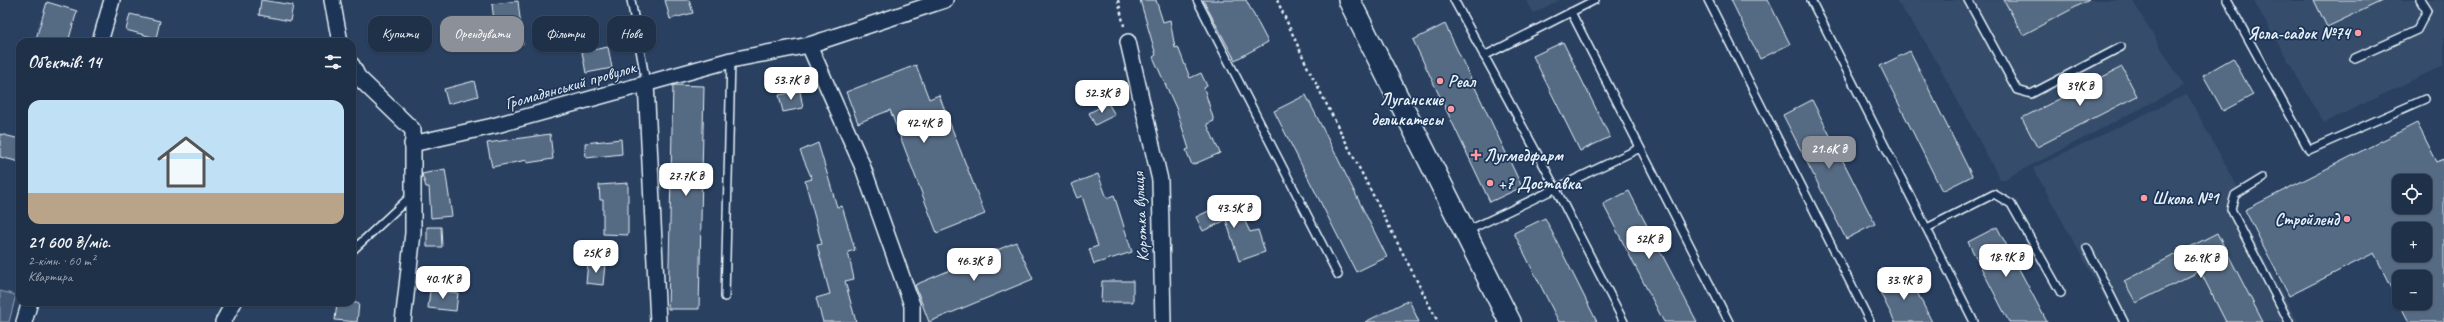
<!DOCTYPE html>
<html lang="uk">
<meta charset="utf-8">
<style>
:root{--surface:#1f3049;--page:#273850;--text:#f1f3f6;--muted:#a1a9b4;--line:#3c4b61;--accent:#8c9099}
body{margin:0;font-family:Caveat,sans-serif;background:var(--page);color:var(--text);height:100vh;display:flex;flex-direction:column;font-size:15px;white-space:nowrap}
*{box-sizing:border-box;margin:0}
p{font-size:13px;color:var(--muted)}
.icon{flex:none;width:22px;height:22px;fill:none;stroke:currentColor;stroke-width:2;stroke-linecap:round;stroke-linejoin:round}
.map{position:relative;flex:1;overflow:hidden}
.panel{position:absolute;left:16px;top:38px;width:340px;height:268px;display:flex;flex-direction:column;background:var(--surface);border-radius:12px;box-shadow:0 1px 3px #0004,0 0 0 1px var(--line)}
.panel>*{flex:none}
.top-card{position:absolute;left:368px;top:16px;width:380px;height:36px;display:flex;gap:8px}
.buttons{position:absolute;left:2392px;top:174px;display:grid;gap:8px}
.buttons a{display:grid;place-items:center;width:40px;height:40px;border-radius:8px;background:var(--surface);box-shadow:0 1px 3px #0004,0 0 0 1px var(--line);font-size:20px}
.price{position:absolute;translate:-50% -34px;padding:0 9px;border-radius:8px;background:#fff;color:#222;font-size:13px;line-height:26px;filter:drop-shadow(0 1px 2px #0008)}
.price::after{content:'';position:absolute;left:50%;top:24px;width:12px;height:9px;margin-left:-6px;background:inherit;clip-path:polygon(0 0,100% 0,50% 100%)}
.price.on{background:var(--accent);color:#fff}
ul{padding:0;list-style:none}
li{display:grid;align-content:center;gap:8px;height:212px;padding:0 12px}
li span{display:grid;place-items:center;height:124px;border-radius:12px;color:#555}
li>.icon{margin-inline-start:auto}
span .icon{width:72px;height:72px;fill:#fffc;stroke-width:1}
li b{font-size:17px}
h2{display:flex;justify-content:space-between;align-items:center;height:48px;padding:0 12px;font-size:17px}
.tag{padding:0 14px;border-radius:12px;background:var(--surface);box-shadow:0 1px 3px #0004,0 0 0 1px var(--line);font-size:14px;line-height:36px}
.tag.on{background:var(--accent);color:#fff}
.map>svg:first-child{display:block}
.built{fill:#364d6b}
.green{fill:#415774;stroke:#94a4b6}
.building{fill:#556a83;stroke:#e8f1f8;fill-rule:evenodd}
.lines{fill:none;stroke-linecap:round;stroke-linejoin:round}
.lane-casing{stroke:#e8f1f8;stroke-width:10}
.street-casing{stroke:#e8f1f8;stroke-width:18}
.secondary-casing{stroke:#e8f1f8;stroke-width:24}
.path{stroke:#e8f1f8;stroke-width:2.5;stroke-dasharray:3 3;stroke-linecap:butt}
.lane{stroke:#1d3557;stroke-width:7}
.street{stroke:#1d3557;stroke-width:15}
.secondary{stroke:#1d3557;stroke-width:21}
.poi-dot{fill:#ff9aa2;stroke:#1d3557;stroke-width:1.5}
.labels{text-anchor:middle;stroke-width:3.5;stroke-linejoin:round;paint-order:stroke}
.poi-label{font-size:17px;font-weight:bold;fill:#e8f1f8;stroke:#1d3557;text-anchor:start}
.street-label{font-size:17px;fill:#e8f1f8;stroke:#1d3557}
</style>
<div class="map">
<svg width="2444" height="322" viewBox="0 0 2444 322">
<rect width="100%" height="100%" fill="#294061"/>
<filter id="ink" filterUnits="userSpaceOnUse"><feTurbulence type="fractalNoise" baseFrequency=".025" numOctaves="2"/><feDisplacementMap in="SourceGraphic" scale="8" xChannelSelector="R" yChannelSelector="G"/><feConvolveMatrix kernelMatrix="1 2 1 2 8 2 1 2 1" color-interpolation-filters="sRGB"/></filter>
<g filter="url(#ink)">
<!-- built -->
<g class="built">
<polygon points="1526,0 1560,0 1534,13"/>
<polygon points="1896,0 2132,0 2184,86 2001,181 1928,46"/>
<polygon points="2253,0 2444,0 2444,65 2324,123"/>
<polygon points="2187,94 2237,186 2238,210 2298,322 2118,322 2033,168"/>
</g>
<!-- green -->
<polygon class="green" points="0,291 16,295 9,322 0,322"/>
<!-- building -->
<g class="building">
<polygon points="261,0 293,5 290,21 259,15"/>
<polygon points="665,0 689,0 693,13 670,19"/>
<polygon points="1140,0 1156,0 1163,22 1170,20 1175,48 1178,47 1190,78 1201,73 1207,86 1204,88 1214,121 1207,124 1220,153 1192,165 1186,150 1189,149 1176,108 1153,57 1156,55"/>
<polygon points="1203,0 1246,0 1268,42 1235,60"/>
<polygon points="1731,0 1768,0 1790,44 1760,59"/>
<polygon points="2004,0 2089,0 2023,35"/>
<polygon points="2314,0 2384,0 2327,27"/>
<polygon points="518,1 523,44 497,47 492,4"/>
<polygon points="47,2 77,11 68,42 35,42"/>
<polygon points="130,14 160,21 156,38 126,30"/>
<polygon points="1445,24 1522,187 1490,202 1413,40"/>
<polygon points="1563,42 1610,137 1580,151 1533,56"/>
<polygon points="608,47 612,68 586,73 582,52"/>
<polygon points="1910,51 1972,176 1942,191 1880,66"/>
<polygon points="2233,58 2253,95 2223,111 2203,75"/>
<polygon points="916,65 929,99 939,95 985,214 937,233 890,110 858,123 846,92"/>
<polygon points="2122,67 2137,96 2037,147 2022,118"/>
<polygon points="474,81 478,96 448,104 444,89"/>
<polygon points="673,85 704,86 699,309 668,309"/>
<polygon points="800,91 803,108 783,112 779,95"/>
<polygon points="1306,95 1387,257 1356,272 1274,111"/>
<polygon points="1812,100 1875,224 1846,239 1783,115"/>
<polygon points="1108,103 1115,115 1095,125 1089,113"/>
<path d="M2417 123 2437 162 2444 159V322H2409L2399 303H2425V277H2399V302L2374 253 2289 296 2245 210ZM2399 181H2425V207H2399ZM2399 229H2425V255H2399Z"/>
<polygon points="0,134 20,139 20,162 0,157"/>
<polygon points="550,134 553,159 527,163 527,160 492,167 487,143"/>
<polygon points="621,139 622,154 586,158 585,143"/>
<polygon points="818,143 837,207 842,206 855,250 848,252 854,279 845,281 856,322 823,322 816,298 830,294 817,245 822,244 805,181 812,179 800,151"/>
<polygon points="445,169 452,216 431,218 429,187 426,187 422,174"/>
<polygon points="1098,174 1107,198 1114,195 1132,252 1094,264 1089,249 1098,246 1082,196 1077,198 1071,184"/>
<polygon points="628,183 628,235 603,234 603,200 600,200 599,185"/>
<polygon points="1629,191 1697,322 1664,322 1603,204"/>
<polygon points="1234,199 1250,232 1258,230 1265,252 1239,261 1226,220 1203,231 1196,217"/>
<polygon points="1545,218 1597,322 1559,322 1514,233"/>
<polygon points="427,227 441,227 442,247 427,247"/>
<polygon points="1997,227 2047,322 2009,322 1968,242"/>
<polygon points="2217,233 2263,322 2226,322 2200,271 2136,303 2124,281"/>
<polygon points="1016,242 1033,279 929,322 915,285"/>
<polygon points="588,262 605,264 603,285 586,283"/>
<polygon points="1908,274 1932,322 1895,322 1878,288"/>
<polygon points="1102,281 1133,281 1133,302 1101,302"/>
<polygon points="430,290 458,293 456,311 428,308"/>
<polygon points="1409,300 1419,322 1365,322"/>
<polygon points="337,302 359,303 357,322 335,320"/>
</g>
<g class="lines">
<!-- lane casing -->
<g class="lane-casing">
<g id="lane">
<polyline points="631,0 646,83"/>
<polyline points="1197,0 1338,275"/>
<polyline points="1454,0 1544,166 1624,322"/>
<polyline points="1708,0 1870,322"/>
<polyline points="1811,0 1974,322"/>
<polyline points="1968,0 2017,90 2031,94 2121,47"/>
<polyline points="2227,0 2309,150 2425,99"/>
<polyline points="1571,12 1729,322"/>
<polyline points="1484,56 1595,0"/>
<polyline points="2355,58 2417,30 2427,11 2420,0"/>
<polyline points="2263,178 2235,195 2231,209 2289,322"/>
<polyline points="1927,228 1994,194 2011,204 2061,293"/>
<polyline points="1467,231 1640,148"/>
<polyline points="2087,248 2124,322"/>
<polyline points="352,251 412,195"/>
<polyline points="725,297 731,60"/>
</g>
</g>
<!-- street casing -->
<g class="street-casing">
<g id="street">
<polyline points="332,0 340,42"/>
<polyline points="100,42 112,0"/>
<polyline points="1128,42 1160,180 1163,322"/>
<polyline points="809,45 862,165 912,305 912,322"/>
<polyline points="352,65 358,77 413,130 413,233 403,322"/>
<polyline points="646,83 658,322"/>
<polyline points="412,144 493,126 731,60 809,45 945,0"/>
<polyline points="24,322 30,302"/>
<polyline points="223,322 234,302"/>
</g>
</g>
<!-- secondary casing -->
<g class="secondary-casing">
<polyline id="secondary" points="1349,0 1510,322"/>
</g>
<!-- path -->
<g class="path">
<polyline points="1118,0 1124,26"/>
<polyline points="1277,0 1308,68 1438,322"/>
</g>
<!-- lane -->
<use href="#lane" class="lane"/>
<!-- street -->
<use href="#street" class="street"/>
<!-- secondary -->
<use href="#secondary" class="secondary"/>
</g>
</g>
<!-- markers -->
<g class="poi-dot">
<circle cx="2358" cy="33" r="4"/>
<circle cx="1440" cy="81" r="4"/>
<circle cx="1451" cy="109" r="4"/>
<path d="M1474 149h4v4h4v4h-4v4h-4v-4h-4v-4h4z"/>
<circle cx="1490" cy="183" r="4"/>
<circle cx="2144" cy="198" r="4"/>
<circle cx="2347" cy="219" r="4"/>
</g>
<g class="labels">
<!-- poi labels -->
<g class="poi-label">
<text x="2350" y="39" text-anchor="end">Ясла-садок №74</text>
<text x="1448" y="87">Реал</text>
<text x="1443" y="105" text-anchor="end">Луганские<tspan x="1443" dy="20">деликатесы</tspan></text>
<text x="1484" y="161">Лугмедфарм</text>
<text x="1498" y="189">+7 Доставка</text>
<text x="2152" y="204">Школа №1</text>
<text x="2339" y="225" text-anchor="end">Стройленд</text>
</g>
<!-- street labels -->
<g class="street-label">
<text transform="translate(570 85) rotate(-16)" y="6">Громадянський провулок</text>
<text transform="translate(1140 217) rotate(-93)" y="6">Коротка вулиця</text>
</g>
</g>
</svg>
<div class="buttons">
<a><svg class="icon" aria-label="locate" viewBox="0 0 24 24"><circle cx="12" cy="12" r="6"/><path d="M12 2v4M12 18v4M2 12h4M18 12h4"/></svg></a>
<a>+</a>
<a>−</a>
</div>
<b class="price" style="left:791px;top:101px">53.7K ₴</b>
<b class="price" style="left:2080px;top:107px">39K ₴</b>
<b class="price" style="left:1102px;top:114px">52.3K ₴</b>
<b class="price" style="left:924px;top:144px">42.4K ₴</b>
<b class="price on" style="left:1829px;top:170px">21.6K ₴</b>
<b class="price" style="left:686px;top:197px">27.7K ₴</b>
<b class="price" style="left:1234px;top:229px">43.5K ₴</b>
<b class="price" style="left:1649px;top:260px">52K ₴</b>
<b class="price" style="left:596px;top:274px">25K ₴</b>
<b class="price" style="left:2006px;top:278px">18.9K ₴</b>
<b class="price" style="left:2201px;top:279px">26.9K ₴</b>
<b class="price" style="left:974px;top:282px">46.3K ₴</b>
<b class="price" style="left:443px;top:300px">40.1K ₴</b>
<b class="price" style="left:1904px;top:301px">33.9K ₴</b>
<div class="top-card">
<a class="tag">Купити</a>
<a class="tag on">Орендувати</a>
<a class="tag">Фільтри</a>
<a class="tag">Нове</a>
</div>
<section class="panel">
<h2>Об’єктів: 14<svg class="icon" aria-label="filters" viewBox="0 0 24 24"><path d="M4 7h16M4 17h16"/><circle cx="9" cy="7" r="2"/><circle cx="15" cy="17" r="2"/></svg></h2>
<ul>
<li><span style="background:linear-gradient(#bfe0f5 75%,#b9a48a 0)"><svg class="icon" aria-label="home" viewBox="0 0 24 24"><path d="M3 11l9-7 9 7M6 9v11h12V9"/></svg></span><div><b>21 600 ₴/міс.</b><p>2-кімн. · 60 m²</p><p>Квартира</p></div></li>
</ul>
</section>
</div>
